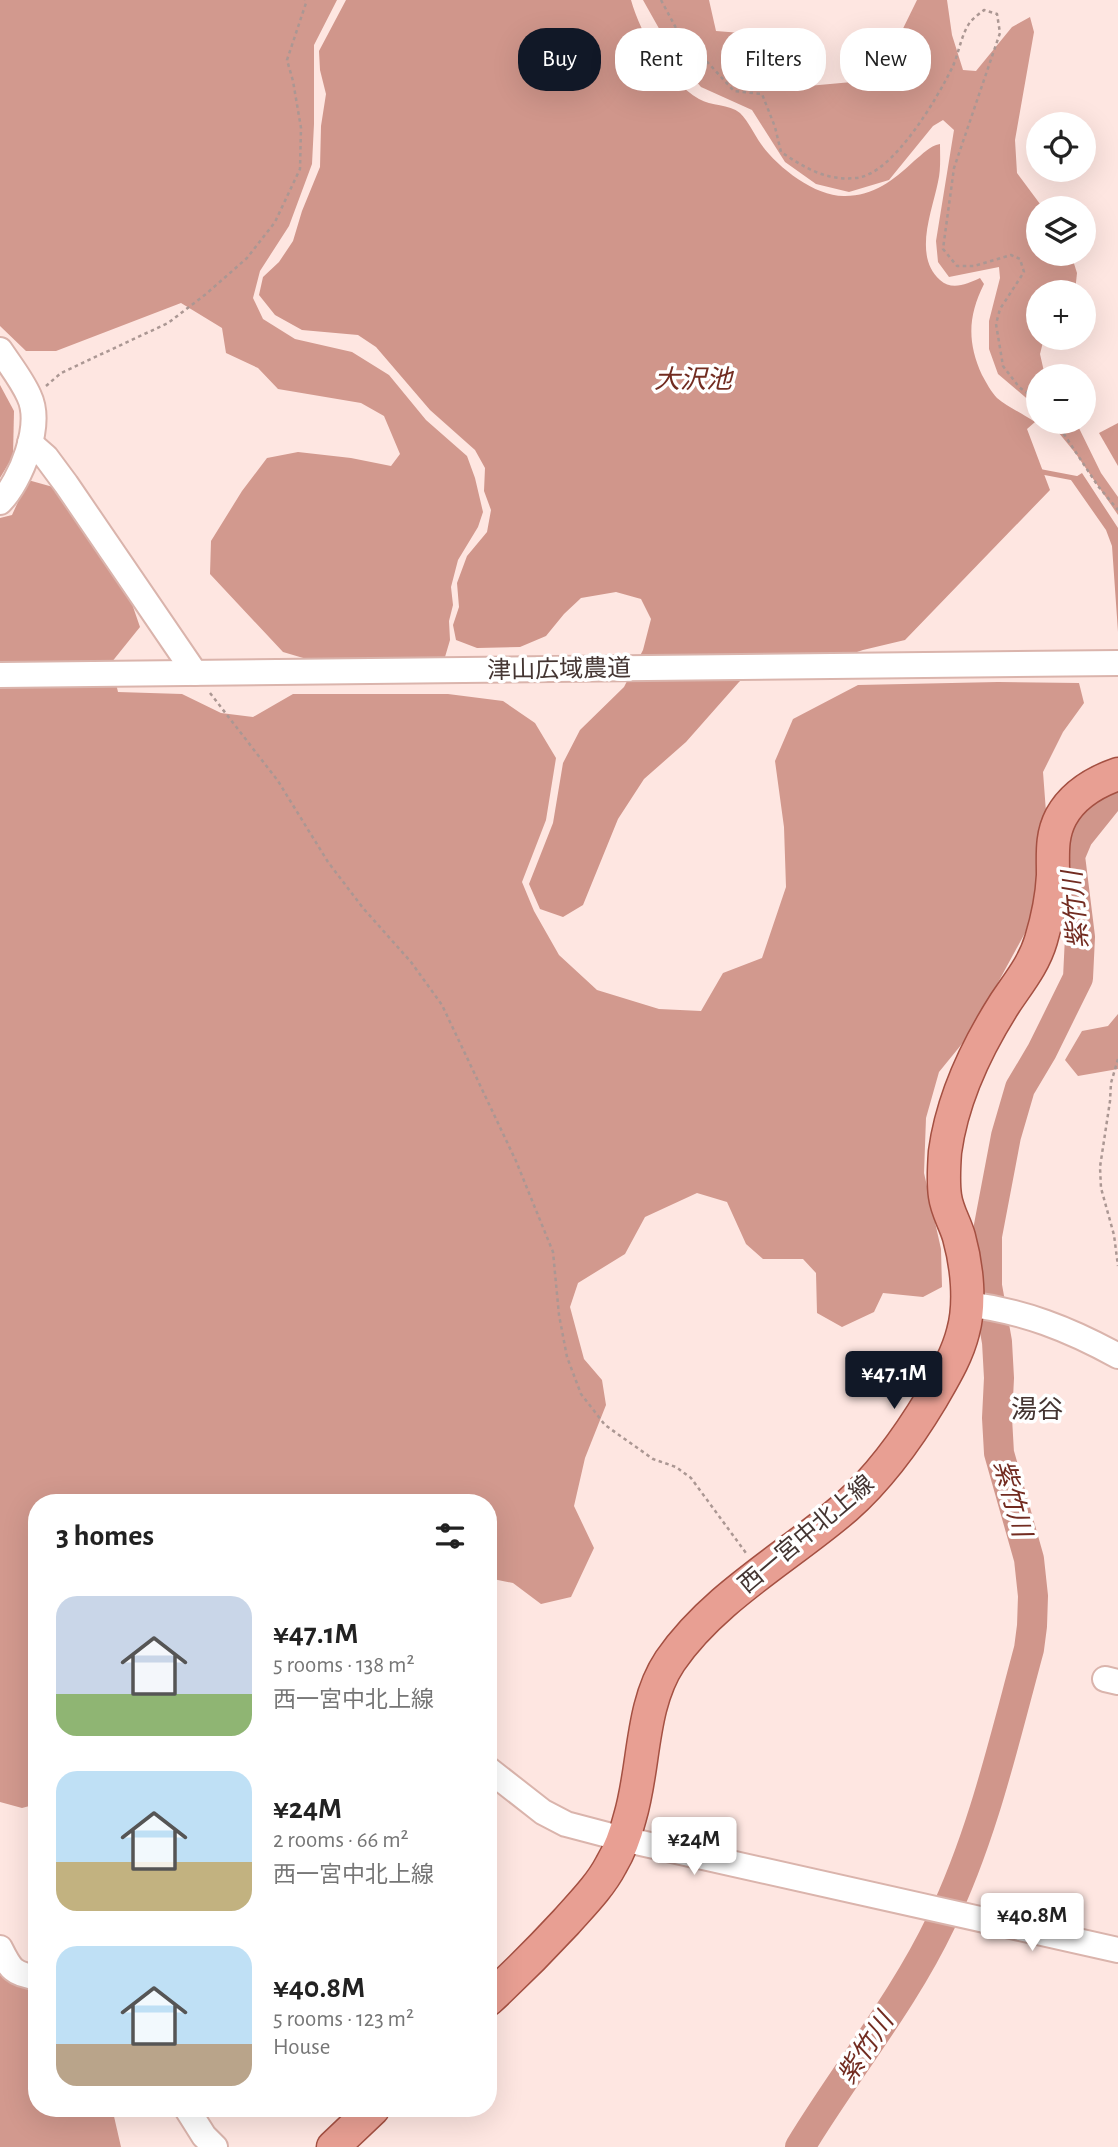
<!DOCTYPE html>
<meta charset="utf-8">
<style>
:root{--surface:#fff;--page:#f6f6f6;--text:#222;--muted:#767676;--accent:#111827}
body{margin:0;font-family:"Alegreya Sans","Noto Sans JP",sans-serif;background:var(--page);color:var(--text);height:100vh;display:flex;flex-direction:column;font-size:26px;white-space:nowrap}
*{box-sizing:border-box;margin:0}
p{font-size:23px;color:var(--muted)}
.icon{flex:none;width:38px;height:38px;fill:none;stroke:currentColor;stroke-width:2;stroke-linecap:round;stroke-linejoin:round}
.map{position:relative;flex:1;overflow:hidden}
.panel{position:absolute;left:28px;top:1494px;width:469px;height:623px;display:flex;flex-direction:column;background:var(--surface);border-radius:28px;box-shadow:0 7px 28px #0002}
.panel>*{flex:none}
.hud{position:absolute;left:518px;top:28px;width:494px;height:63px;display:flex;gap:14px}
.tools{position:absolute;left:1026px;top:112px;display:grid;gap:14px}
.tools a{display:grid;place-items:center;width:70px;height:70px;border-radius:50%;background:var(--surface);box-shadow:0 7px 28px #0002;font-size:35px}
.price{position:absolute;translate:-50% -60px;padding:0 16px;border-radius:7px;background:#fff;color:#222;font-size:23px;line-height:46px;filter:drop-shadow(0 2px 4px #0008)}
.price::after{content:'';position:absolute;left:50%;top:42px;width:21px;height:16px;margin-left:-10px;background:inherit;clip-path:polygon(0 0,100% 0,50% 100%)}
.price.current{background:var(--accent);color:#fff}
ul{padding:0;list-style:none}
li{display:flex;align-items:center;gap:21px;height:175px;padding:0 28px}
li span{display:grid;place-items:center;flex:none;width:196px;height:140px;border-radius:21px;color:#555}
li>.icon{margin-inline-start:auto}
span .icon{width:84px;height:84px;fill:#fffc;stroke-width:1}
li b{font-size:30px}
h2{display:flex;justify-content:space-between;align-items:center;height:84px;padding:0 28px;font-size:30px}
.chip{padding:0 24px;border-radius:28px;background:var(--surface);box-shadow:0 7px 28px #0002;font-size:24px;line-height:63px}
.chip.current{background:var(--accent);color:#fff}
.map>svg:first-child{display:block}
.forest{fill:#d2998e}
.water{fill:#d0968b}
.lines{fill:none;stroke-linecap:round;stroke-linejoin:round}
.stream{stroke:#d0968b;stroke-width:5}
.river{stroke:#d0968b;stroke-width:30}
.minor-casing{stroke:#dab4ac;stroke-width:28}
.major-casing{stroke:#a45042;stroke-width:35}
.path{stroke:#ab9793;stroke-width:2.5;stroke-dasharray:3.5 3.5;stroke-linecap:butt}
.minor{stroke:#fff;stroke-width:24}
.major{stroke:#e89f93;stroke-width:32}
.labels{text-anchor:middle;stroke-width:7;stroke-linejoin:round;paint-order:stroke}
.street-label{font-size:24px;fill:#443532;stroke:#fff}
.water-label{font-size:26px;font-style:italic;fill:#722c21;stroke:#fff}
.neighbourhood-label{font-size:26px;fill:#443532;stroke:#fff}
</style>
<div class="map">
<svg width="1118" height="2147" viewBox="0 0 1118 2147">
<rect width="100%" height="100%" fill="#fee6e1"/>
<!-- forest -->
<g class="forest">
<polygon points="0,0 337,0 314,45 314,124 312,164 289,226 260,271 253,298 263,319 295,339 352,352 389,375 426,420 467,456 475,478 483,512 478,527 458,560 451,587 453,605 449,621 450,640 445,657 310,660 283,652 210,574 211,541 242,491 267,458 298,452 351,458 391,466 400,454 384,416 361,403 278,389 258,368 226,353 222,328 181,303 56,351 26,351 0,326"/>
<polygon points="643,0 709,0 716,31 741,33 765,73 797,87 852,82 891,53 917,0 947,0 952,35 963,70 976,71 1012,27 1030,17 1034,32 1015,140 1017,173 1043,208 1038,208 1038,254 1071,254 1077,273 1075,292 1038,292 1038,338 1044,338 1040,354 1045,376 1038,376 1038,408 998,374 989,349 989,321 1000,278 999,267 949,277 938,262 936,241 954,130 943,120 933,126 889,180 849,192 816,184 785,162 752,110 701,87 675,57"/>
<polygon points="0,385 14,411 13,456 0,478"/>
<polygon points="1050,422 1076,422 1101,473 1118,497 1118,515 1076,454"/>
<polygon points="28,480 53,487 130,598 140,627 111,663 118,692 182,694 221,713 253,717 293,694 448,694 503,701 535,723 556,758 546,820 522,882 534,911 559,955 597,990 659,1009 701,1011 723,973 762,958 786,887 784,827 775,761 793,719 858,685 998,682 1079,683 1084,703 1063,732 1043,772 1046,812 1039,892 1025,933 970,1034 939,1072 926,1118 924,1173 941,1249 942,1287 923,1297 883,1293 874,1312 842,1327 817,1313 816,1273 803,1259 763,1259 746,1244 727,1202 697,1193 645,1217 625,1254 578,1283 570,1307 584,1359 602,1380 606,1405 585,1458 574,1506 594,1548 571,1597 541,1604 513,1583 488,1578 488,1503 37,1503 37,1804 22,1808 0,1802 0,518 12,515"/>
<polygon points="1118,1014 1118,1069 1078,1076 1065,1060 1082,1031 1108,1026"/>
<polygon points="0,1968 10,1979 37,1990 37,2109 111,2109 113,2112 121,2147 0,2147"/>
</g>
<!-- water -->
<g class="water">
<path d="M346 0H631C641 35 667 80 699 99 711 106 729 104 740 113 749 122 754 134 761 144 777 167 816 197 845 196 873 196 894 180 914 161 923 154 929 146 940 144 940 156 941 170 938 182 932 212 913 256 940 280 952 291 967 284 980 278L984 284C968 316 967 342 982 375 986 382 991 392 997 398 1008 407 1023 414 1035 422L1027 429 1050 490 905 640 863 650 842 657 763 659 739 682 686 742 644 779 618 819 583 905 563 917 540 909 529 884 553 823 563 763 580 730 624 687 643 650 651 619 641 599 616 592 581 598 564 614 546 636 520 647 477 648 456 640 453 625 459 607 457 583 467 556 487 532 491 510 484 491 485 468 475 450 430 410 376 347 358 335 302 330 275 315 259 295 263 277 279 262 293 241 302 211 320 167 321 126 326 94 320 70 319 51Z"/>
<polygon points="1118,423 1118,466 1099,433"/>
<polygon points="1082,473 1118,528 1118,632 1112,546 1106,530 1071,480"/>
</g>
<g class="lines">
<!-- stream -->
<polyline class="stream" points="1037,471 1079,479"/>
<!-- river -->
<path class="river" d="M800 2147C846 2071 903 2002 941 1922 983 1835 1004 1741 1029 1649L1032 1626 1033 1596 1029 1559 999 1453 997 1418 999 1378 997 1342 987 1286V1236L1006 1136 1020 1088 1042 1051 1078 978 1080 937 1070 856 1078 837 1118 787"/>
<!-- minor casing -->
<g class="minor-casing">
<g id="minor">
<path d="M0 350C10 365 22 380 29 396 43 425 21 481 0 502"/>
<polyline points="30,443 46,457 66,484 195,673"/>
<polyline points="0,675 1118,663"/>
<path d="M967 1304C1023 1311 1069 1329 1118 1356"/>
<polyline points="1105,1679 1118,1682"/>
<polyline points="488,1769 543,1812 566,1824 623,1839 1118,1950"/>
<path d="M0 1948C10 1968 13 1975 37 1977"/>
<polyline points="187,2109 204,2136 215,2147"/>
</g>
</g>
<!-- major casing -->
<g class="major-casing">
<g id="major">
<path d="M488 2000C515 1975 541 1949 566 1922 582 1904 600 1886 611 1865 620 1850 626 1833 630 1817 645 1767 640 1706 670 1661 714 1597 788 1557 846 1507 881 1476 908 1438 932 1398 944 1377 957 1356 963 1332 971 1303 967 1266 959 1237 955 1223 947 1211 945 1196 943 1182 944 1166 945 1152 952 1100 977 1047 1005 1003 1019 982 1034 964 1041 940 1047 920 1052 895 1053 875 1053 854 1051 836 1061 817 1073 795 1095 782 1118 774"/>
<polyline points="333,2147 373,2109"/>
</g>
</g>
<!-- path -->
<g class="path">
<path d="M661 0 676 28 734 91 762 94 775 127 781 152C805 168 826 181 856 178 893 175 938 97 953 66 959 52 962 32 971 21 975 17 980 13 984 10L997 14 1000 33 954 168 943 249 957 266H974L1011 255 1020 259 1024 272 1000 309 996 324 1003 366 1019 387 1038 401"/>
<polyline points="46,386 61,373 168,323 206,294 247,258 275,222 300,169 301,128 293,81 287,60 306,3 305,0"/>
<polyline points="1056,422 1098,486 1118,510"/>
<polyline points="210,693 278,781 328,862 363,908 411,962 442,1005 516,1161 553,1252 559,1315 567,1357 581,1394 605,1425 653,1459 676,1467 691,1478 746,1553"/>
<polyline points="1118,1059 1111,1083 1110,1101 1100,1167 1101,1188 1114,1235 1118,1266"/>
</g>
<!-- minor -->
<use href="#minor" class="minor"/>
<!-- major -->
<use href="#major" class="major"/>
</g>
<g class="labels">
<!-- street labels -->
<g class="street-label">
<text transform="translate(559 669) rotate(-1)" y="8">津山広域農道</text>
<text transform="translate(806 1534) rotate(-40)" y="8">西一宮中北上線</text>
</g>
<!-- water labels -->
<g class="water-label">
<text x="693" y="388">大沢池</text>
<text transform="translate(1075 910) rotate(-95)" y="9">紫竹川</text>
<text transform="translate(1013 1498) rotate(75)" y="9">紫竹川</text>
<text transform="translate(865 2048) rotate(-57)" y="9">紫竹川</text>
</g>
<!-- neighbourhood labels -->
<g class="neighbourhood-label">
<text x="1037" y="1418">湯谷</text>
</g>
</g>
</svg>
<div class="tools">
<a><svg class="icon" aria-label="locate" viewBox="0 0 24 24"><circle cx="12" cy="12" r="6"/><path d="M12 2v4M12 18v4M2 12h4M18 12h4"/></svg></a>
<a><svg class="icon" aria-label="layers" viewBox="0 0 24 24"><path d="M12 4l9 5-9 5-9-5zM3 14l9 5 9-5"/></svg></a>
<a>+</a>
<a>−</a>
</div>
<b class="price current" style="left:894px;top:1411px">¥47.1M</b>
<b class="price" style="left:694px;top:1877px">¥24M</b>
<b class="price" style="left:1032px;top:1953px">¥40.8M</b>
<div class="hud">
<a class="chip current">Buy</a>
<a class="chip">Rent</a>
<a class="chip">Filters</a>
<a class="chip">New</a>
</div>
<section class="panel">
<h2>3 homes<svg class="icon" aria-label="filters" viewBox="0 0 24 24"><path d="M4 7h16M4 17h16"/><circle cx="9" cy="7" r="2"/><circle cx="15" cy="17" r="2"/></svg></h2>
<ul>
<li><span style="background:linear-gradient(#c9d6e8 70%,#8fb573 0)"><svg class="icon" aria-label="home" viewBox="0 0 24 24"><path d="M3 11l9-7 9 7M6 9v11h12V9"/></svg></span><div><b>¥47.1M</b><p>5 rooms · 138 m²</p><p>西一宮中北上線</p></div></li>
<li><span style="background:linear-gradient(#bfe0f5 65%,#c2b280 0)"><svg class="icon" aria-label="home" viewBox="0 0 24 24"><path d="M3 11l9-7 9 7M6 9v11h12V9"/></svg></span><div><b>¥24M</b><p>2 rooms · 66 m²</p><p>西一宮中北上線</p></div></li>
<li><span style="background:linear-gradient(#bfe0f5 70%,#b9a48a 0)"><svg class="icon" aria-label="home" viewBox="0 0 24 24"><path d="M3 11l9-7 9 7M6 9v11h12V9"/></svg></span><div><b>¥40.8M</b><p>5 rooms · 123 m²</p><p>House</p></div></li>
</ul>
</section>
</div>
